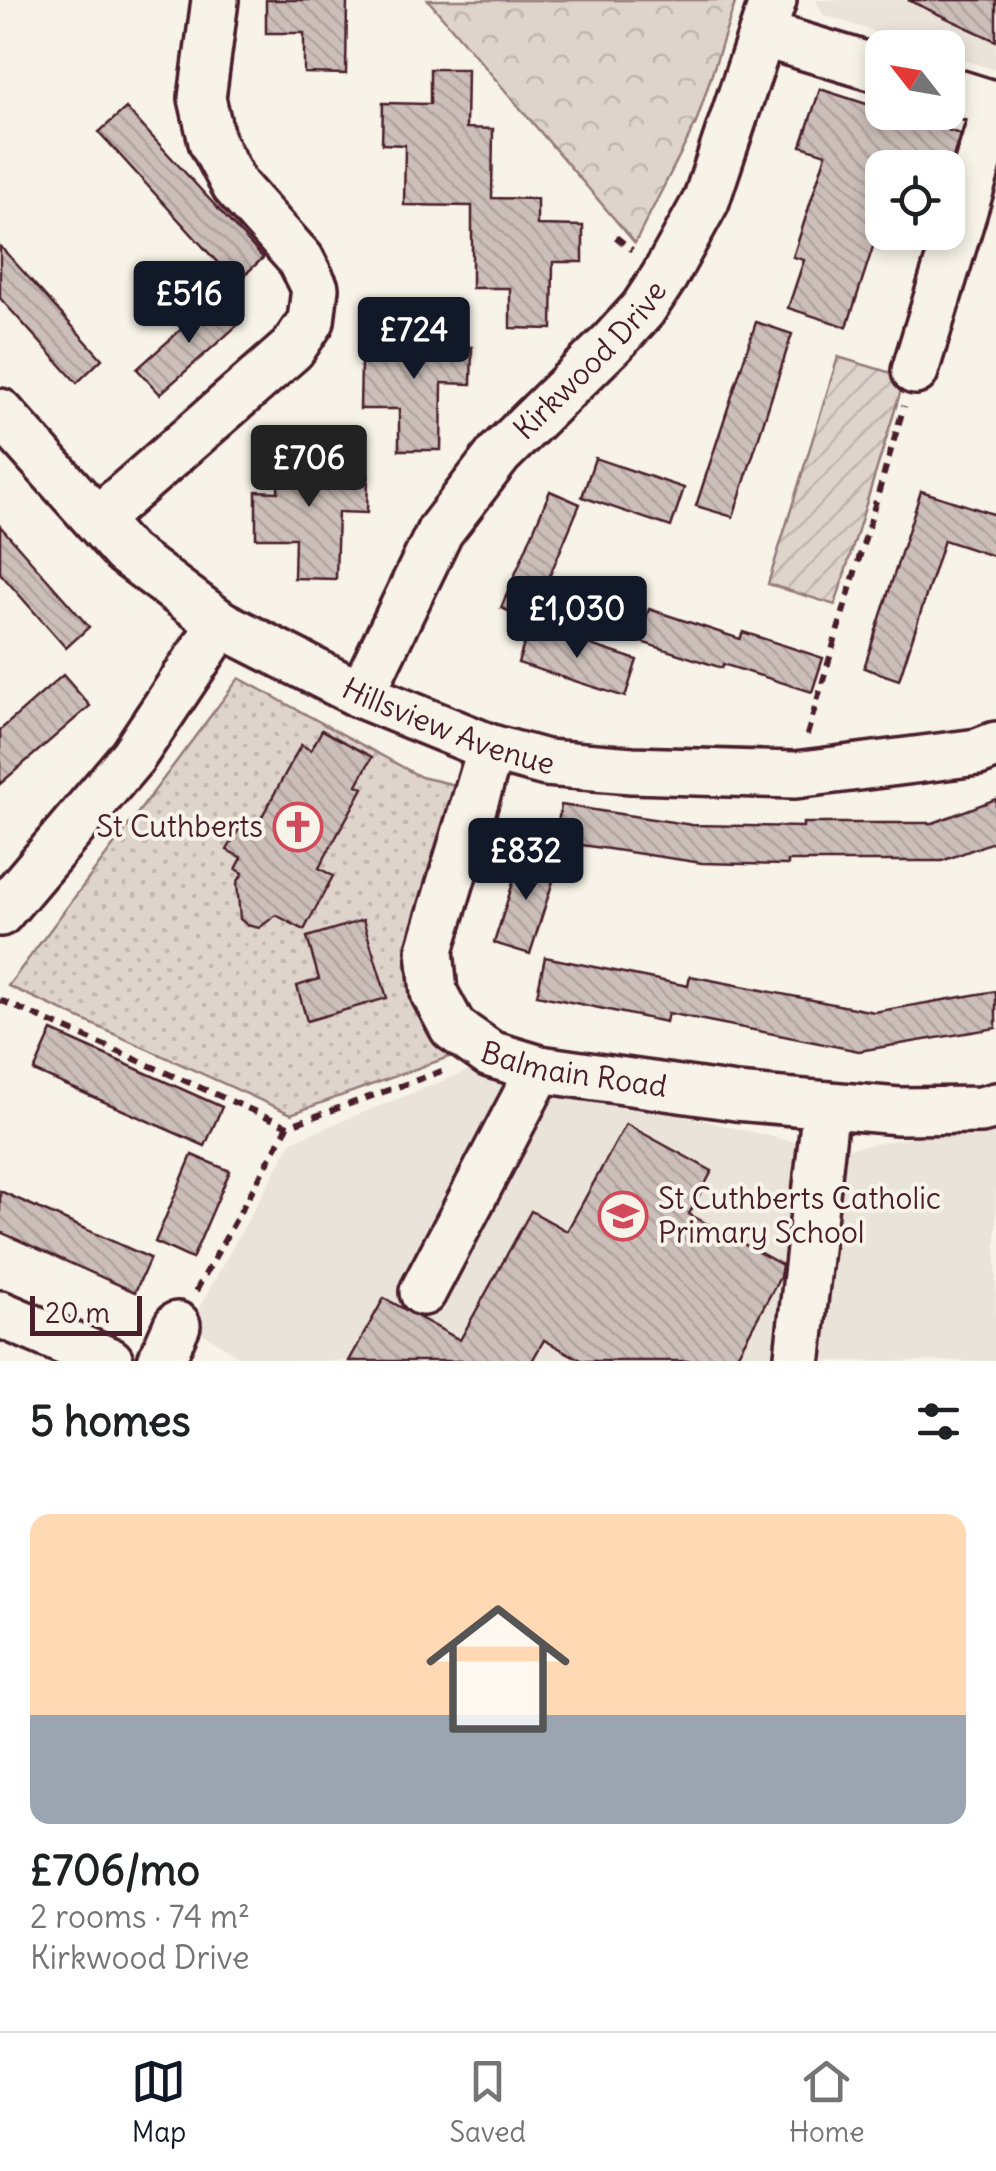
<!DOCTYPE html>
<meta charset="utf-8">
<style>
:root{--surface:#fff;--page:#f2f2f2;--text:#202124;--muted:#757577;--line:#e0e0e0;--accent:#111827}
body{margin:0;font-family:Delius,sans-serif;background:var(--page);color:var(--text);height:100vh;display:flex;flex-direction:column;font-size:38px;white-space:nowrap}
*{box-sizing:border-box;margin:0}
p{font-size:32px;color:var(--muted)}
.icon{flex:none;width:55px;height:55px;fill:none;stroke:currentColor;stroke-width:2;stroke-linecap:round;stroke-linejoin:round}
.map{position:relative;height:1361px;overflow:hidden}
.side{display:flex;flex-direction:column;background:var(--surface);flex:1}
.side>*{flex:none}
.needle{width:65px;rotate:301deg}
.tools{position:absolute;left:865px;top:30px;display:grid;gap:20px}
.tools a{display:grid;place-items:center;width:100px;height:100px;border-radius:20px;background:var(--surface);box-shadow:0 5px 15px #0003;font-size:50px}
.scale{position:absolute;left:30px;bottom:25px;width:112px;box-sizing:border-box;padding-left:10px;border:5px solid #4a1f2b;border-top:0;font-size:28px;line-height:35px;white-space:nowrap;color:#4a1f2b;-webkit-text-stroke:8px #f7f3e8;paint-order:stroke}
.price{position:absolute;translate:-50% -85px;padding:0 22px;border-radius:10px;background:var(--accent);color:#fff;font-size:32px;line-height:65px;filter:drop-shadow(0 2px 5px #0008)}
.price::after{content:'';position:absolute;left:50%;top:60px;width:30px;height:22px;margin-left:-15px;background:inherit;clip-path:polygon(0 0,100% 0,50% 100%)}
.price.current{background:#222;color:#fff}
ul{padding:0;list-style:none}
li{display:grid;align-content:center;gap:20px;height:530px;padding:0 30px}
li+li{border-top:2px solid var(--line)}
li span{display:grid;place-items:center;height:310px;border-radius:20px;color:#555}
li>.icon{margin-inline-start:auto}
span .icon{width:180px;height:180px;fill:#fffc;stroke-width:1}
li b{font-size:42px}
h2{display:flex;justify-content:space-between;align-items:center;height:120px;padding:0 30px;font-size:42px}
.tab-bar{display:flex;justify-content:space-around;align-items:center;height:140px;border-top:2px solid var(--line);background:var(--surface);font-size:28px;color:var(--muted)}
.tab-bar a{display:grid;justify-items:center;gap:5px}
.tab-bar .current{color:var(--accent)}
.map>svg:first-child{display:block}
.built{fill:#eae3da}
.grass{fill:url(#grass-dots);stroke:#947a7c;stroke-width:2.5}
.forest{fill:url(#forest-crowns);stroke:#947a7c;stroke-width:2.5}
.garden{fill:url(#garden-furrows);stroke:#947a7c;stroke-width:2.5}
.building{fill:url(#building-back-hatch);stroke:#4a1f2b;stroke-width:2.5}
.lines{fill:none;stroke-linecap:round;stroke-linejoin:round}
.minor-casing{stroke:#4a1f2b;stroke-width:52}
.path{stroke:#4a1f2b;stroke-width:6;stroke-dasharray:10 8;stroke-linecap:butt}
.minor{stroke:#f7f3e8;stroke-width:45}
.labels{text-anchor:middle;stroke-width:8;stroke-linejoin:round;paint-order:stroke}
.street-label{font-size:30px;fill:#4a1f2b;stroke:#f7f3e8}
.poi-label{font-size:30px;fill:#4a1f2b;stroke:#f7f3e8;text-anchor:end}
</style>
<div class="map">
<svg width="996" height="1361" viewBox="0 0 996 1361">
<defs>
<pattern id="grass-dots" width="8" height="8" patternUnits="userSpaceOnUse" patternTransform="scale(2.5)"><rect width="8" height="8" fill="#ded4cc"/><path d="M2 2h.1M6 6h.1" fill="none" stroke="#c0b6af" stroke-width="1.8" stroke-linecap="round"/></pattern>
<pattern id="forest-crowns" width="20" height="18" patternUnits="userSpaceOnUse" patternTransform="scale(2.5)"><rect width="20" height="18" fill="#ded4cc"/><path d="M2 6a3 3 0 1 1 6 0M12 15a3 3 0 1 1 6 0" fill="none" stroke="#c0b6af"/></pattern>
<pattern id="garden-furrows" width="10" height="10" patternUnits="userSpaceOnUse" patternTransform="scale(2.5)"><rect width="10" height="10" fill="#ded4cc"/><path d="M-1 1l2-2M0 10L10 0M9 11l2-2" fill="none" stroke="#c0b6af"/></pattern>
<pattern id="building-back-hatch" width="6" height="6" patternUnits="userSpaceOnUse" patternTransform="scale(2.5)"><rect width="6" height="6" fill="#ccbfb9"/><path d="M-1 5l2 2M0 0l6 6M5-1l2 2" fill="none" stroke="#b1a49f"/></pattern>
</defs>
<rect width="100%" height="100%" fill="#f7f3e8"/>
<filter id="ink" filterUnits="userSpaceOnUse"><feTurbulence type="fractalNoise" baseFrequency=".01" numOctaves="2"/><feDisplacementMap in="SourceGraphic" scale="20" xChannelSelector="R" yChannelSelector="G"/><feConvolveMatrix kernelMatrix="1 2 1 2 8 2 1 2 1" color-interpolation-filters="sRGB"/></filter>
<g filter="url(#ink)">
<!-- built -->
<g class="built">
<polygon points="816,0 996,0 996,70 948,55 948,48 924,47 823,15"/>
<polygon points="475,1068 834,1151 996,1123 996,1361 245,1361 190,1324 292,1141"/>
</g>
<!-- grass -->
<polygon class="grass" points="239,678 421,777 464,787 412,954 457,1054 291,1114 8,986"/>
<!-- forest -->
<polygon class="forest" points="428,0 736,0 696,123 635,243"/>
<!-- garden -->
<polygon class="garden" points="838,357 905,377 835,605 768,584"/>
<!-- building -->
<g class="building">
<polygon points="266,0 347,0 346,74 304,73 304,33 266,33"/>
<polygon points="908,0 996,0 996,41"/>
<polygon points="430,69 467,69 466,128 493,129 492,198 537,199 537,225 583,226 583,262 553,262 552,329 510,328 510,288 472,288 472,206 404,205 405,145 382,144 383,103 430,104"/>
<polygon points="820,89 882,109 882,112 893,112 960,134 948,174 948,168 882,168 882,219 847,327 788,308 804,260 793,257 826,154 801,146"/>
<polygon points="126,108 263,258 236,283 99,132"/>
<polygon points="0,246 102,359 77,383 0,298"/>
<polygon points="217,297 240,323 160,394 137,369"/>
<polygon points="383,320 427,321 426,346 472,347 471,384 442,383 441,450 399,450 399,409 360,409 361,363 383,363"/>
<polygon points="756,322 792,334 733,517 696,506"/>
<polygon points="279,448 322,449 322,475 368,476 367,513 338,512 336,579 294,578 295,538 256,538 256,491 278,492"/>
<polygon points="595,458 684,488 671,527 582,497"/>
<polygon points="550,491 580,504 531,620 501,608"/>
<polygon points="921,491 996,515 996,557 944,540 899,680 864,668"/>
<polygon points="0,526 89,627 66,648 0,573"/>
<polygon points="649,609 740,639 743,632 823,658 812,692 723,664 722,668 638,641"/>
<polygon points="530,625 637,660 625,697 518,663"/>
<polygon points="63,675 90,706 0,784 0,730"/>
<polygon points="322,730 372,757 357,785 363,788 319,868 333,876 304,930 276,915 259,928 247,925 240,919 237,883 243,873 236,869 242,858 227,850 242,824 254,831 301,745 311,750"/>
<polygon points="996,799 996,841 942,861 788,861 788,865 702,863 555,841 561,805 692,825 803,827 803,823 933,823"/>
<polygon points="523,851 559,862 530,954 494,943"/>
<polygon points="363,920 387,998 307,1021 297,986 319,979 307,937"/>
<polygon points="545,957 688,986 690,976 874,1012 996,991 996,1028 859,1051 668,1013 666,1022 537,995"/>
<polygon points="52,1031 222,1107 205,1146 34,1071"/>
<polygon points="626,1124 712,1171 689,1214 782,1265 780,1277 734,1361 583,1361 544,1340 532,1361 349,1361 384,1298 460,1340 531,1211 567,1231"/>
<polygon points="192,1155 230,1171 192,1259 155,1242"/>
<polygon points="0,1191 150,1258 135,1292 0,1232"/>
</g>
<g class="lines">
<!-- minor casing -->
<g class="minor-casing">
<g id="minor">
<polyline points="762,34 882,70"/>
<polyline points="915,371 996,105 948,90"/>
<path id="s1" d="M0 412 125 552 221 624 361 695 491 748 546 763 632 770 795 775 978 752 996 745"/>
<polyline points="97,520 292,349 311,321 315,288 301,260 235,186 212,142 202,98 215,0"/>
<path id="s2" d="M361 695 440 531 499 454 613 342 643 309 664 277 706 201 773 0"/>
<path id="s3" d="M491 748 430 950 434 993 453 1028 490 1054 540 1069 736 1097 899 1111 981 1110 996 1106"/>
<polyline points="0,913 133,756 221,624"/>
<polyline points="423,1292 540,1069"/>
<polyline points="0,1314 110,1361"/>
<polyline points="798,1356 826,1105"/>
<polyline points="161,1361 177,1325"/>
</g>
</g>
<!-- path -->
<g class="path">
<polyline points="616,237 632,250"/>
<polyline points="807,735 904,406"/>
<polyline points="0,1000 288,1126"/>
<polyline points="196,1291 288,1126 442,1071"/>
</g>
<!-- minor -->
<use href="#minor" class="minor"/>
</g>
</g>
<!-- icons -->
<defs>
<g id="church-ring" transform="scale(2.5)"><circle r="9.5" fill="#f7f3e8" stroke="#d1495b" stroke-width="1.5"/><path d="M-1.2-6h2.4v3.5h3.3v2.4h-3.3V6h-2.4V-.1h-3.3v-2.4h3.3Z" fill="#d1495b"/></g>
<g id="school-ring" transform="scale(2.5)"><circle r="9.5" fill="#f7f3e8" stroke="#d1495b" stroke-width="1.5"/><path d="M0-5L7-2L0 1L-7-2ZM-4 1L0 2.5L4 1V4Q0 6-4 4Z" fill="#d1495b"/></g>
</defs>
<g fill-rule="evenodd">
<use href="#church-ring" x="298" y="827"/>
<use href="#school-ring" x="623" y="1216"/>
</g>
<g class="labels">
<!-- street labels -->
<g class="street-label">
<text dy="10" stroke="none"><textPath href="#s2" startOffset="410">Kirkwood Drive</textPath></text>
<text dy="10" stroke="none"><textPath href="#s1" startOffset="558">Hillsview Avenue</textPath></text>
<text dy="10" stroke="none"><textPath href="#s3" startOffset="425">Balmain Road</textPath></text>
</g>
<!-- poi labels -->
<g class="poi-label">
<text x="263" y="837">St Cuthberts</text>
<text x="658" y="1209" text-anchor="start">St Cuthberts Catholic<tspan x="658" dy="34">Primary School</tspan></text>
</g>
</g>
</svg>
<div class="tools">
<a><svg class="needle" viewBox="-14 -14 28 28"><path d="M0-13l5 13h-10z" fill="#e53935"/><path d="M0 13l5-13h-10z" fill="#757577"/></svg></a>
<a><svg class="icon" aria-label="locate" viewBox="0 0 24 24"><circle cx="12" cy="12" r="6"/><path d="M12 2v4M12 18v4M2 12h4M18 12h4"/></svg></a>
</div>
<div class="scale">20 m</div>
<b class="price" style="left:189px;top:346px">£516</b>
<b class="price" style="left:414px;top:382px">£724</b>
<b class="price current" style="left:309px;top:510px">£706</b>
<b class="price" style="left:577px;top:661px">£1,030</b>
<b class="price" style="left:526px;top:903px">£832</b>
</div>
<section class="side">
<h2>5 homes<svg class="icon" aria-label="filters" viewBox="0 0 24 24"><path d="M4 7h16M4 17h16"/><circle cx="9" cy="7" r="2"/><circle cx="15" cy="17" r="2"/></svg></h2>
<ul>
<li><span style="background:linear-gradient(#ffd9b3 65%,#9aa5b1 0)"><svg class="icon" aria-label="home" viewBox="0 0 24 24"><path d="M3 11l9-7 9 7M6 9v11h12V9"/></svg></span><div><b>£706/mo</b><p>2 rooms · 74 m²</p><p>Kirkwood Drive</p></div></li>
</ul>
</section>
<nav class="tab-bar">
<a class="current"><svg class="icon" aria-label="map" viewBox="0 0 24 24"><path d="M3 6l6-2 6 2 6-2v14l-6 2-6-2-6 2zM9 4v14M15 6v14"/></svg>Map</a>
<a><svg class="icon" aria-label="saved" viewBox="0 0 24 24"><path d="M7 4h10v16l-5-4-5 4z"/></svg>Saved</a>
<a><svg class="icon" aria-label="home" viewBox="0 0 24 24"><path d="M3 11l9-7 9 7M6 9v11h12V9"/></svg>Home</a>
</nav>
